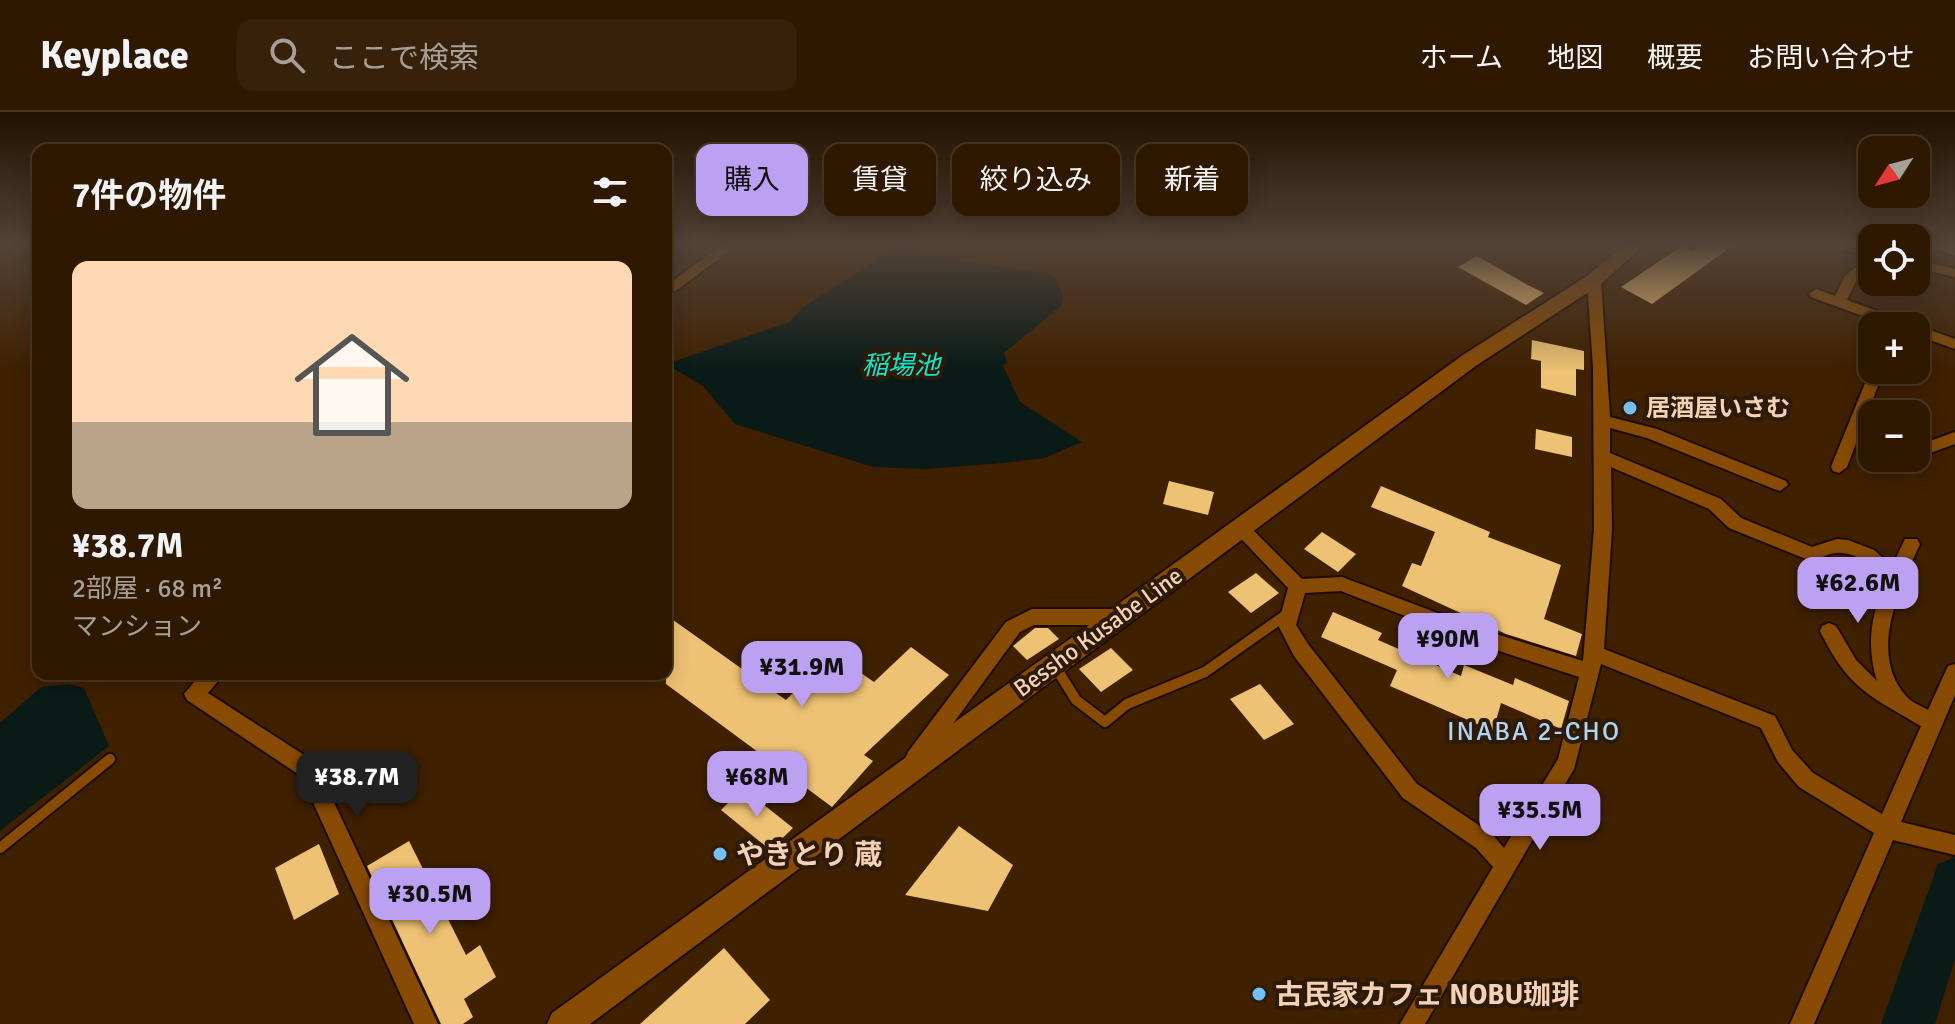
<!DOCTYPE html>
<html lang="ja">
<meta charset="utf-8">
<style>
:root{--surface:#2f1800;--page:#37210a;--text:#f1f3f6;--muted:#a7a099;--line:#4a3722;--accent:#bca0f2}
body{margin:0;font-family:Signika,"Noto Sans JP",sans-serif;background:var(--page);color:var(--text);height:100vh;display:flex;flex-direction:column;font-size:30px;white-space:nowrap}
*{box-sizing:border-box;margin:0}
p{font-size:26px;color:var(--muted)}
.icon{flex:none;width:44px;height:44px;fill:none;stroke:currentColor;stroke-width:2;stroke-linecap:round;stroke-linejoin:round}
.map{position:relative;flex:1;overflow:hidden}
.panel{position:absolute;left:32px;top:32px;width:640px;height:536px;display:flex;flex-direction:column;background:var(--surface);border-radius:16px;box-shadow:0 4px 20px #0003,0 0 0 2px var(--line)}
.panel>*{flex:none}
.banner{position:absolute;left:696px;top:32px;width:760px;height:72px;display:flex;gap:16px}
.needle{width:52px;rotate:234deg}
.fabs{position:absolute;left:1858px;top:24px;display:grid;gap:16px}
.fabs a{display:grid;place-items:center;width:72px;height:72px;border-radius:16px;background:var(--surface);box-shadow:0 4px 20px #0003,0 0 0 2px var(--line);font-size:40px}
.price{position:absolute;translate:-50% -68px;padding:0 18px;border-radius:16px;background:var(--accent);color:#111;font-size:26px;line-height:52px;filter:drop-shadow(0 2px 4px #0008)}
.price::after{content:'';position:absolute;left:50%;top:48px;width:24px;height:18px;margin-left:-12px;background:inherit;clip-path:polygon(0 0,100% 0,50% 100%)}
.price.active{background:#222;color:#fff}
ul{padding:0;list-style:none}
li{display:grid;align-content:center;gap:16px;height:424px;padding:0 40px}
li+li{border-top:2px solid var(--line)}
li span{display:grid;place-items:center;height:248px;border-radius:16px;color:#555}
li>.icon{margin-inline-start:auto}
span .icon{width:144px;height:144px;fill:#fffc;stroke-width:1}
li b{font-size:34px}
h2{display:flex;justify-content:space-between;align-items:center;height:96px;padding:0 40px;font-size:34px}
.chip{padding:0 28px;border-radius:16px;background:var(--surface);box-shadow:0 4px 20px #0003,0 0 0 2px var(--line);font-size:28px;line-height:72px}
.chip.active{background:var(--accent);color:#111}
header{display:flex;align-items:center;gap:48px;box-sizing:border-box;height:112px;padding:0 40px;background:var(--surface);border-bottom:2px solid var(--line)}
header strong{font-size:38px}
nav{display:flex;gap:44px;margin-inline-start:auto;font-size:28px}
.search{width:560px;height:72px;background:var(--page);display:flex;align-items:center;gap:20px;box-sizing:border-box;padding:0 28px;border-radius:16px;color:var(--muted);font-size:30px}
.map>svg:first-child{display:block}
.water{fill:#091a17}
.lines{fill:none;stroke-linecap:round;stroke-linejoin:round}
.river{fill:#091a17;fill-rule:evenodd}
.building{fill:#eec274}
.service-casing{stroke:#1f0c00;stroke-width:14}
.minor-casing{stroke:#1f0c00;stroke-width:4}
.secondary-casing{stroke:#1f0c00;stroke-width:4}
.motorway-casing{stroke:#1f0c00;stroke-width:4}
.service{stroke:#874b05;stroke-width:10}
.minor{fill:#874b05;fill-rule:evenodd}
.secondary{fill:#874b05;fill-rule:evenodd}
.motorway{fill:#cd7920;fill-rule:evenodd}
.poi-dot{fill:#74c0f6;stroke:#2e1a08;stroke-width:3}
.labels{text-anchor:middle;stroke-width:8;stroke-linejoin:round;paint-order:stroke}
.poi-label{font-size:24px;font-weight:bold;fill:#f5d2b6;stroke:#2e1a08;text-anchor:start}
.street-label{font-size:24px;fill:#f5d2b6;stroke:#2e1a08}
.water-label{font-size:26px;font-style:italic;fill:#13e6cc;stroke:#2e1a08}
.neighbourhood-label{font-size:26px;letter-spacing:2px;fill:#aed6f5;stroke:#2e1a08}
.near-poi-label{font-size:28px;font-weight:bold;fill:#f5d2b6;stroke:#2e1a08;text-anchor:start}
</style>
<header>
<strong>Keyplace</strong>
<div class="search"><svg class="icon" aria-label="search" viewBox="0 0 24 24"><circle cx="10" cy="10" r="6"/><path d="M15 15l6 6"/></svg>ここで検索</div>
<nav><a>ホーム</a><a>地図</a><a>概要</a><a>お問い合わせ</a></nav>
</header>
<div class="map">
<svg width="1955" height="912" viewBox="0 0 1955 912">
<rect width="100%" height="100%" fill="#3f2000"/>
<!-- water -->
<g class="water">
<polygon points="893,138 1047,162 1055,166 1063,183 1061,194 1004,241 1007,250 1003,254 1020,290 1082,330 1045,346 1003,351 925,357 873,355 735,312 703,274 666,252 789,210 803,195"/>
<polygon points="69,572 84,576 109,634 0,719 0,611 41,575"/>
</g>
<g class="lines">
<!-- river -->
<polygon class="river" points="1955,745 1955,847 1935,912 1881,912 1938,752"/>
</g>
<!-- building -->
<g class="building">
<polygon points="1704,132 1735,132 1652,192 1621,175 1682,134 1693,140"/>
<polygon points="1477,144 1526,172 1544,181 1526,193 1458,155"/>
<polygon points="1532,228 1584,239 1584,258 1576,257 1576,284 1541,276 1541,249 1531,247"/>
<polygon points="1536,317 1572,325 1572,345 1535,337"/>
<polygon points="1169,369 1214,380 1208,403 1163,392"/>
<polygon points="1381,374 1490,420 1488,425 1561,453 1544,507 1582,522 1576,544 1506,522 1402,474 1412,451 1421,454 1435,420 1371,395"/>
<polygon points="1322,420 1356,442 1338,460 1304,437"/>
<polygon points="1256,461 1279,481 1251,501 1228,480"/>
<polygon points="1333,500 1382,521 1378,528 1461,564 1464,553 1513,573 1515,566 1569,589 1561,617 1501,591 1493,619 1390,574 1397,558 1321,525"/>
<polygon points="666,503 786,588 832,541 874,570 911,535 949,563 864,643 873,649 832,695 666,572"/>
<polygon points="1035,516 1048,516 1059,527 1027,548 1013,534"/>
<polygon points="1111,536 1133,558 1101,580 1079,557"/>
<polygon points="1260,572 1294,612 1264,628 1230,587"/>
<polygon points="743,676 793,716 770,738 721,698"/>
<polygon points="959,714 1013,753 988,799 905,783"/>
<polygon points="409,729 466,843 480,833 496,865 464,887 473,905 463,912 441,912 367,754"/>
<polygon points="319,732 339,782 294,808 275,756"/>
<polygon points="724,836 770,888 745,912 640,912"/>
</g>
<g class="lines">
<!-- service casing -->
<g class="service-casing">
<g id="service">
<polyline points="1055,554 1076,588 1105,610 1127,592 1205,560 1287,502"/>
<polyline points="0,736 110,647"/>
</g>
</g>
<!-- minor casing -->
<g class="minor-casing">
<g id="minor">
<polygon points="723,132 739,132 666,186 666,174"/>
<polygon points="1607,132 1634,132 1639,136 1632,140"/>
<polygon points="1824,132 1849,132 1872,138 1872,155 1856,169 1847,188 1910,211 1912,214 1890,214 1811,185 1809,182 1816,177 1835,184 1845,164 1867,145"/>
<polygon points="1916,148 1955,157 1955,165 1916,156"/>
<path d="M1594 164 1601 168 1610 305 1657 317 1786 369 1788 373 1780 379 1774 377 1647 326 1610 316V341L1721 387 1741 406 1812 435 1837 427 1848 428 1874 438 1892 454 1905 427H1917L1920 432C1900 476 1867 542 1907 585 1912 591 1922 594 1928 598L1948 554 1955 552V583L1901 710 1955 723V743L1893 728 1814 912H1790L1874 721 1799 675 1778 650 1761 616 1601 552 1574 657 1425 912H1400L1493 755 1476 736 1403 686 1294 544 1278 513 1288 476 1231 416 1240 409 1246 411 1302 467 1342 465 1480 517 1583 549 1594 417 1593 256 1587 168ZM1611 355 1709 397 1729 416 1806 447C1815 450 1821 445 1830 442 1854 436 1871 454 1885 470 1871 504 1866 533 1877 569L1856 548 1836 514 1829 511 1822 514 1820 519C1848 576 1868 583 1921 614L1882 702 1813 661 1792 638 1775 604 1604 537 1612 417ZM1341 479 1469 529 1579 565 1558 647 1504 736 1492 722 1417 672 1308 532 1296 513 1305 481Z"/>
<polygon points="1916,213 1955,227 1955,237 1916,223 1916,214 1913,214"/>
<polygon points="1872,254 1872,258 1884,258 1847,355 1839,361 1833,359 1831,355"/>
<polygon points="1955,320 1955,332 1916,346 1916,334"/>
<polygon points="1032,497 1119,497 1126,500 1128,505 1126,510 1119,513 1034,513 1020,520 922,654 915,656 908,654 905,647 908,640 1006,510"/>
<polygon points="201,562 224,562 208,581 315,650 438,912 414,912 301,664 187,588 184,582"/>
</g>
</g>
<!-- secondary casing -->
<g class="secondary-casing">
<polygon id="secondary" points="1625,132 1645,132 1601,172 1477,253 590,912 547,912 552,901 1463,243 1587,164"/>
</g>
<!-- motorway casing -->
<g class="motorway-casing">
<polygon id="motorway" points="1928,132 1955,132 1955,143 1931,136"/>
</g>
<!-- service -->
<use href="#service" class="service"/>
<!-- minor -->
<use href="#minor" class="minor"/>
<!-- secondary -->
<use href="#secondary" class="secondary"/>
<!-- motorway -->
<use href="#motorway" class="motorway"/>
</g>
<!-- sky -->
<linearGradient id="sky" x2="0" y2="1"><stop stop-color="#231200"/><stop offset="0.51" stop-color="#524237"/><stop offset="1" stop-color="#524237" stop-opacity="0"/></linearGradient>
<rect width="1955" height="260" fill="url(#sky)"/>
<!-- markers -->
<g class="poi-dot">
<circle cx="1630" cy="296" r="8"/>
<circle cx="720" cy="742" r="8"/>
<circle cx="1259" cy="882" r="8"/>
</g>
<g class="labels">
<!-- poi labels -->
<g class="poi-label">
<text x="1646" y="304">居酒屋いさむ</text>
</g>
<!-- street labels -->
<g class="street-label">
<text transform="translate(1098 520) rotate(-36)" y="8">Bessho Kusabe Line</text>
</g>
<!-- water labels -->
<g class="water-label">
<text x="901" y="262">稲場池</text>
</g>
<!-- neighbourhood labels -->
<g class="neighbourhood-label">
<text x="1534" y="628">INABA 2-CHO</text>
</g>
<!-- near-poi labels -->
<g class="near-poi-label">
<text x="736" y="752">やきとり 蔵</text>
<text x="1275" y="892">古民家カフェ NOBU珈琲</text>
</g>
</g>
</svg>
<div class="fabs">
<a><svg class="needle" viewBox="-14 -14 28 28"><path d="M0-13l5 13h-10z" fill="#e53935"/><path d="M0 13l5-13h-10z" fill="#a7a099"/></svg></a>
<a><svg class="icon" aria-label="locate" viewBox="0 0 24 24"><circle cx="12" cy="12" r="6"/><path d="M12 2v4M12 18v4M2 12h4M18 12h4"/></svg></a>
<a>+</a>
<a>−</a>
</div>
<b class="price" style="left:1858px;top:513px">¥62.6M</b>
<b class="price" style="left:1448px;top:569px">¥90M</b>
<b class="price" style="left:802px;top:597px">¥31.9M</b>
<b class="price active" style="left:357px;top:707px">¥38.7M</b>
<b class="price" style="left:757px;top:707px">¥68M</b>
<b class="price" style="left:1540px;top:740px">¥35.5M</b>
<b class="price" style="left:430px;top:824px">¥30.5M</b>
<div class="banner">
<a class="chip active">購入</a>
<a class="chip">賃貸</a>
<a class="chip">絞り込み</a>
<a class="chip">新着</a>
</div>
<section class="panel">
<h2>7件の物件<svg class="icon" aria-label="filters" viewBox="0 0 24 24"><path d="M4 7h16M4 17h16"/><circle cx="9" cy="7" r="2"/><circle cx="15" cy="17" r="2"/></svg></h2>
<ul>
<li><span style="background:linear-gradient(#ffd9b3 65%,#b9a48a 0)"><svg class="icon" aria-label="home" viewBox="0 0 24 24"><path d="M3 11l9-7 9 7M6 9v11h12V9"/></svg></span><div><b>¥38.7M</b><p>2部屋 · 68 m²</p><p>マンション</p></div></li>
</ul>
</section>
</div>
